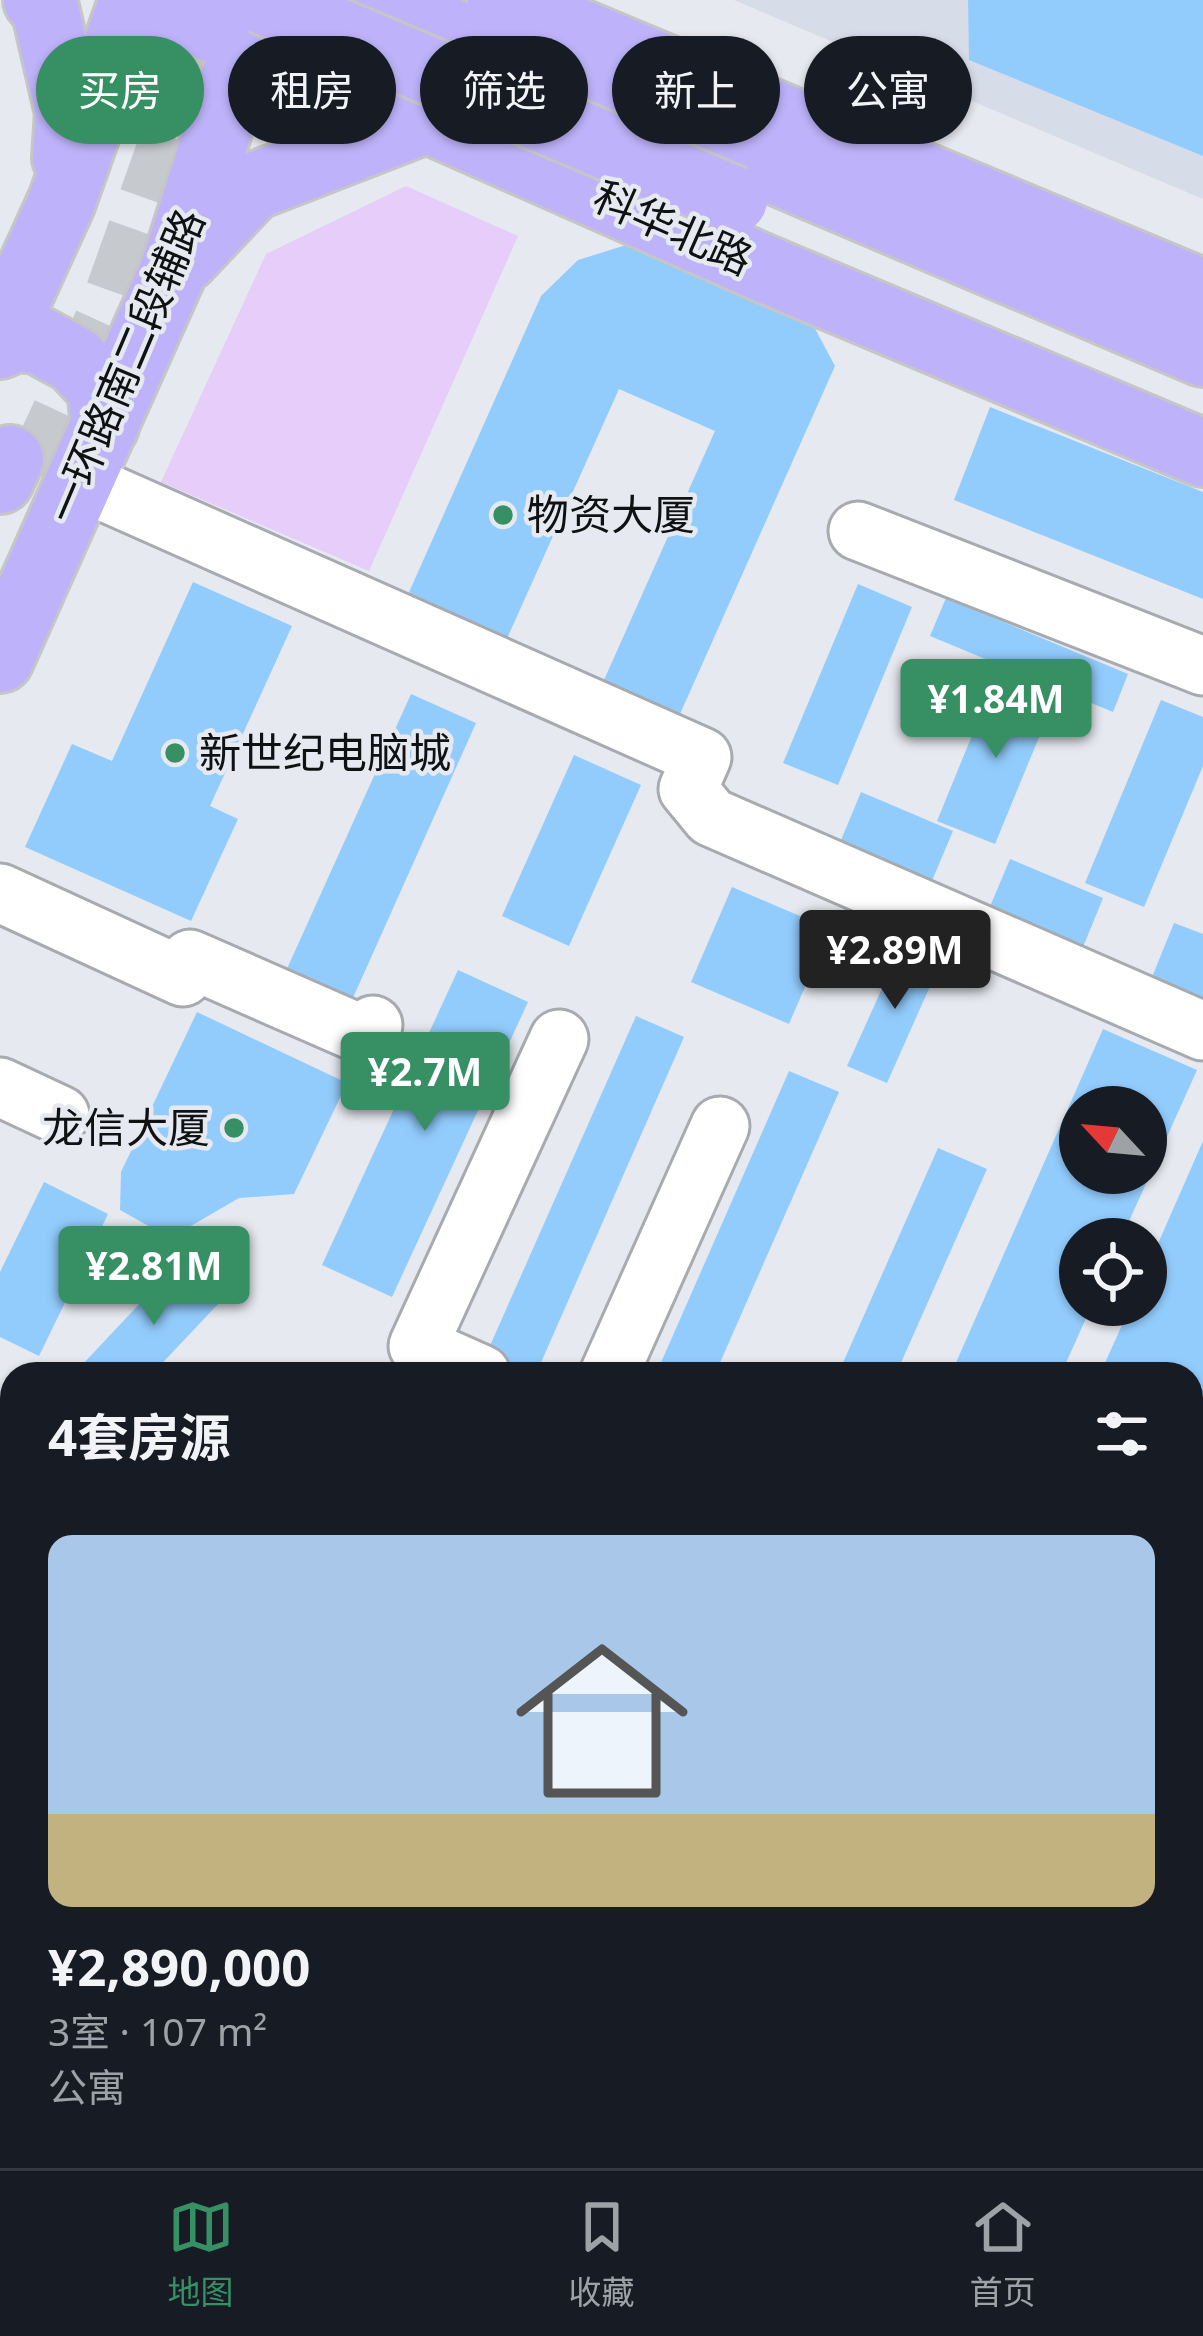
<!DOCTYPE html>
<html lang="zh">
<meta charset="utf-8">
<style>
:root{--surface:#171b24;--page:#242831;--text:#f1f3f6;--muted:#9ea1a6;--line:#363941;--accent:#378f64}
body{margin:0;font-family:"Noto Sans","Noto Sans SC",sans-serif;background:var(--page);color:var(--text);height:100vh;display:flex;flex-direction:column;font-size:45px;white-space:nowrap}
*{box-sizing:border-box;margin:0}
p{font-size:39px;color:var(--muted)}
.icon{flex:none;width:66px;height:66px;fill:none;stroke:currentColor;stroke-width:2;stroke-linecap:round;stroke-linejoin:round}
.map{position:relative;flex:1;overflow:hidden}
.sheet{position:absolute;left:0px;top:1362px;width:1203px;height:807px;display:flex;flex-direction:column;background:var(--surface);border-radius:36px 36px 0 0;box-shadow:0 3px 9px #0004}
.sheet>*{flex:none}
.top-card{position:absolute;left:36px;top:36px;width:1131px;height:108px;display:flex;gap:24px}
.needle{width:78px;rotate:296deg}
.controls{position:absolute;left:1059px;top:1086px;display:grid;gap:24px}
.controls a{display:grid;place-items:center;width:108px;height:108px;border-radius:50%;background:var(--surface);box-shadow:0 3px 9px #0004;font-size:60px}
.price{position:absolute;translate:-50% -102px;padding:0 27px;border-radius:12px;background:var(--accent);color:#fff;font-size:39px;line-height:78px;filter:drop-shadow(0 3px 6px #0008)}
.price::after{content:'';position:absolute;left:50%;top:72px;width:36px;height:27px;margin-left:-18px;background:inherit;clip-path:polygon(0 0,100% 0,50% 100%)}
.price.selected{background:#222;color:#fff}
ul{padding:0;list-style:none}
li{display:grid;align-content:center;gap:24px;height:636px;padding:0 48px}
li span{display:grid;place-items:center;height:372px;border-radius:24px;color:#555}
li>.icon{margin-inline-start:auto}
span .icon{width:216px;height:216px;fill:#fffc;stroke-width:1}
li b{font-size:51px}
h2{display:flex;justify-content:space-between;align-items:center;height:144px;padding:0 48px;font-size:51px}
.tag{padding:0 42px;border-radius:54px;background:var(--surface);box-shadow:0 3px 9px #0004;font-size:42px;line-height:108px}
.tag.selected{background:var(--accent);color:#fff}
.tabs{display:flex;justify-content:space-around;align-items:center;height:168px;border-top:3px solid var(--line);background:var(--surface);font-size:33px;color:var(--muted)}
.tabs a{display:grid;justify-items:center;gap:6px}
.tabs .selected{color:var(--accent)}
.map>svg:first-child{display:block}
.built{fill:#d7dce9}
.green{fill:#e6cdfa}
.building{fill:#92ccfd;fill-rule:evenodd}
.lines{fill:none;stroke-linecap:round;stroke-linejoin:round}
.major-tunnel{stroke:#c6c9ce;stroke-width:66;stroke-dasharray:66 33;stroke-linecap:butt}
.minor-casing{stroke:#a7aaaf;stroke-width:63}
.major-casing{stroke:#c6c6c6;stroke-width:72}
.path{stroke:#a3a6aa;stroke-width:8;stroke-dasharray:9 9;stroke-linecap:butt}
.minor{stroke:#fff;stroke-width:57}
.major{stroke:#beb3fa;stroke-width:66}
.major-bridge-casing{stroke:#c6c6c6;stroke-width:72;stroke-linecap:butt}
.major-bridge{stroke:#beb3fa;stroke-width:66}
.poi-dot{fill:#378f64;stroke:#e6e9ef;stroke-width:4.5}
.labels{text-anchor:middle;stroke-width:9;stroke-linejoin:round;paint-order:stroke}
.street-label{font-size:42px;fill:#101113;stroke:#e6e9ef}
.poi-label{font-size:42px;fill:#101113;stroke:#e6e9ef;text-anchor:start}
</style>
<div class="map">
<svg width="1203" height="2168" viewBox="0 0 1203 2168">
<rect width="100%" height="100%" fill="#e6e9ef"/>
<!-- built -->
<g class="built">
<polygon points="734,0 1203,0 1203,199"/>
<polygon points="1203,1853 1203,2116 1191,2111 1191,1880"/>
</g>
<!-- green -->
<polygon class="green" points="406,186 518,236 369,571 161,482 266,254"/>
<!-- building -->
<g class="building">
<polygon points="968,0 1203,0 1203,156 969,60"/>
<polygon points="639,241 803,306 835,366 680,714 604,680 715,431 619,389 505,643 406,599 541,296 578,260"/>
<polygon points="990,407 1203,492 1203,599 954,500"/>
<polygon points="193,582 292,626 210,806 238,819 191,921 25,847 72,744 112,761"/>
<polygon points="858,584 912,607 838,785 783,763"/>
<polygon points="946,598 1128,674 1113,712 930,636"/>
<polygon points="996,677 1054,701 995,844 937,821"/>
<polygon points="411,694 476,723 352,1000 286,971"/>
<polygon points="1161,700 1203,717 1203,766 1144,907 1085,883"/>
<polygon points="574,755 641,785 569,946 502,916"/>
<polygon points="861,792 953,831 931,883 839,845"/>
<polygon points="1010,859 1103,898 1083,947 989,909"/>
<polygon points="732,887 830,929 789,1024 691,982"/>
<polygon points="1174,923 1203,934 1203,998 1152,977"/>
<polygon points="904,940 943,957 887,1083 847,1066"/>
<polygon points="458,970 528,1002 392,1297 322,1265"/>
<polygon points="197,1012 347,1083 294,1194 239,1198 170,1238 120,1210 121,1172"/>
<polygon points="636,1016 684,1037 536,1374 523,1374 485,1357"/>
<path d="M1103 1029 1197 1070 1121 1239H1080V1305H1092L1061 1374H951ZM1080 1107H1146V1173H1080Z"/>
<polygon points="789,1071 839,1092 715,1374 656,1374"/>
<polygon points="1203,1141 1203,1392 1191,1419 1191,1374 1100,1374 1131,1305 1146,1305 1146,1271"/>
<polygon points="938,1148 987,1169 896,1374 838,1374"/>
<polygon points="44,1182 108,1214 39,1356 0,1337 0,1272"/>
<polygon points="177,1264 219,1303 152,1374 92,1374 82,1365"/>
<polygon points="0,1411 12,1416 12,1500 0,1529"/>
<polygon points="0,1539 12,1544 12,1579 0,1574"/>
<polygon points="1191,1600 1203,1605 1191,1632"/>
<polygon points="12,1856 12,2030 0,2032 0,1882"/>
<polygon points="1203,1884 1203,2085 1195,2103 1191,2102 1191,1911"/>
<polygon points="0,2110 12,2116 12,2157 37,2157 32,2168 0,2168"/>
<polygon points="129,2157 180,2157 205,2168 125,2168"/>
<polygon points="368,2157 479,2157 494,2164 492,2168 391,2168"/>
<polygon points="522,2157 584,2157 580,2168 517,2168"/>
<polygon points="707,2157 782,2157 778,2168 702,2168"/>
<polygon points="890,2157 947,2157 943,2168 885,2168"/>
</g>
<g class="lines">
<!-- major-tunnel -->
<polyline class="major-tunnel" points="37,474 111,314 223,0"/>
<!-- minor casing -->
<g class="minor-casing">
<g id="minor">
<polyline points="80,481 702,757 688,789 711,817 1203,1031"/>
<polyline points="858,531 1203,666"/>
<polyline points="0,893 183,977 190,959 368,1037 373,1025"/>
<polyline points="0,1087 60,1115"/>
<polyline points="481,1374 418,1346 559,1039"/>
<polyline points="609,1374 720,1126"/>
<polyline points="1191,1499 1203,1472"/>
<polyline points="0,1598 12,1604"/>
<polyline points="1191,1812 1203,1785"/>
<polyline points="0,2051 12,2056"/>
<polyline points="1191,2142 1203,2148"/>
<polyline points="240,2157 264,2168"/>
<polyline points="79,2168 84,2157"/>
<polyline points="646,2168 651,2157"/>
<polyline points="832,2168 836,2157"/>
<polyline points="1031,2168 1036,2157"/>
</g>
</g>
<!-- major casing -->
<g class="major-casing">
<g id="major">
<polyline points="37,0 45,8 69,112 66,158"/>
<polyline points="145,0 427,119 763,268 1203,453"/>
<polyline points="376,0 1203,353"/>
<polyline points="501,0 1203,293"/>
<polyline points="185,258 252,187 427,119"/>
<polyline points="0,337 62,201 133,0"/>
<polyline points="0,345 15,338 38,340 75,360 101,388 105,426"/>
<polyline points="0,480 10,459"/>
<polyline points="0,659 174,269 246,42 263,0"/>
</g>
</g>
<!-- path -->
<polyline class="path" points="0,1778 12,1751"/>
<!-- minor -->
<use href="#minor" class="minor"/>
<!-- major -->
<use href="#major" class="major"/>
<!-- major-bridge casing -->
<g class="major-bridge-casing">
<polyline id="major-bridge" points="262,0 734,200"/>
</g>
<!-- major-bridge -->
<use href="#major-bridge" class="major-bridge"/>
</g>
<!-- markers -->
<g class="poi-dot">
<circle cx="503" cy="515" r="12"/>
<circle cx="175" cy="753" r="12"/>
<circle cx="234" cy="1128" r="12"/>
</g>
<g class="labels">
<!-- street labels -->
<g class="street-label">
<text transform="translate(673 228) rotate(24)" y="15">科华北路</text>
<text transform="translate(126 366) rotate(-67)" y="15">一环路南二段辅路</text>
</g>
<!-- poi labels -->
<g class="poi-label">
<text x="527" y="530">物资大厦</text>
<text x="199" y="768">新世纪电脑城</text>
<text x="210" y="1143" text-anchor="end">龙信大厦</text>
</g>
</g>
</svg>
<div class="controls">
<a><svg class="needle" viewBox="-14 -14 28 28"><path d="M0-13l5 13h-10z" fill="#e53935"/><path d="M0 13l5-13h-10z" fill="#9ea1a6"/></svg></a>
<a><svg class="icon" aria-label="locate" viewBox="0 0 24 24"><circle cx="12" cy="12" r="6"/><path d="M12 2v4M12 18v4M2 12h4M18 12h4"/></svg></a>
</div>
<b class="price" style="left:996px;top:761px">¥1.84M</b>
<b class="price selected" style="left:895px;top:1012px">¥2.89M</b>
<b class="price" style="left:425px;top:1134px">¥2.7M</b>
<b class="price" style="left:154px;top:1328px">¥2.81M</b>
<div class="top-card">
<a class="tag selected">买房</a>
<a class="tag">租房</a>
<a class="tag">筛选</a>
<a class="tag">新上</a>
<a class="tag">公寓</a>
</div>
<section class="sheet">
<h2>4套房源<svg class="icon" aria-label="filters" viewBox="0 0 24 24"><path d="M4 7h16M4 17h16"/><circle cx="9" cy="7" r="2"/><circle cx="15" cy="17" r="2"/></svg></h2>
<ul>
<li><span style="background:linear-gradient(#a9c7e8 75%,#c2b280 0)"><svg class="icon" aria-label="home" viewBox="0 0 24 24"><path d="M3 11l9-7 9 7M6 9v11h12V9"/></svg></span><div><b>¥2,890,000</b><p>3室 · 107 m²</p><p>公寓</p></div></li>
</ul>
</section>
</div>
<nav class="tabs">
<a class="selected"><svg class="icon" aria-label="map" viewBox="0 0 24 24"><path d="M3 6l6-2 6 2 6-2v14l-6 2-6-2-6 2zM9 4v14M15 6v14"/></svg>地图</a>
<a><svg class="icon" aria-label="saved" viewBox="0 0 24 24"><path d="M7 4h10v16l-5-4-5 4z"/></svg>收藏</a>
<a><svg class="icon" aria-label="home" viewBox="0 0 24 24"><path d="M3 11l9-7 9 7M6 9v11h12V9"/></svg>首页</a>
</nav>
